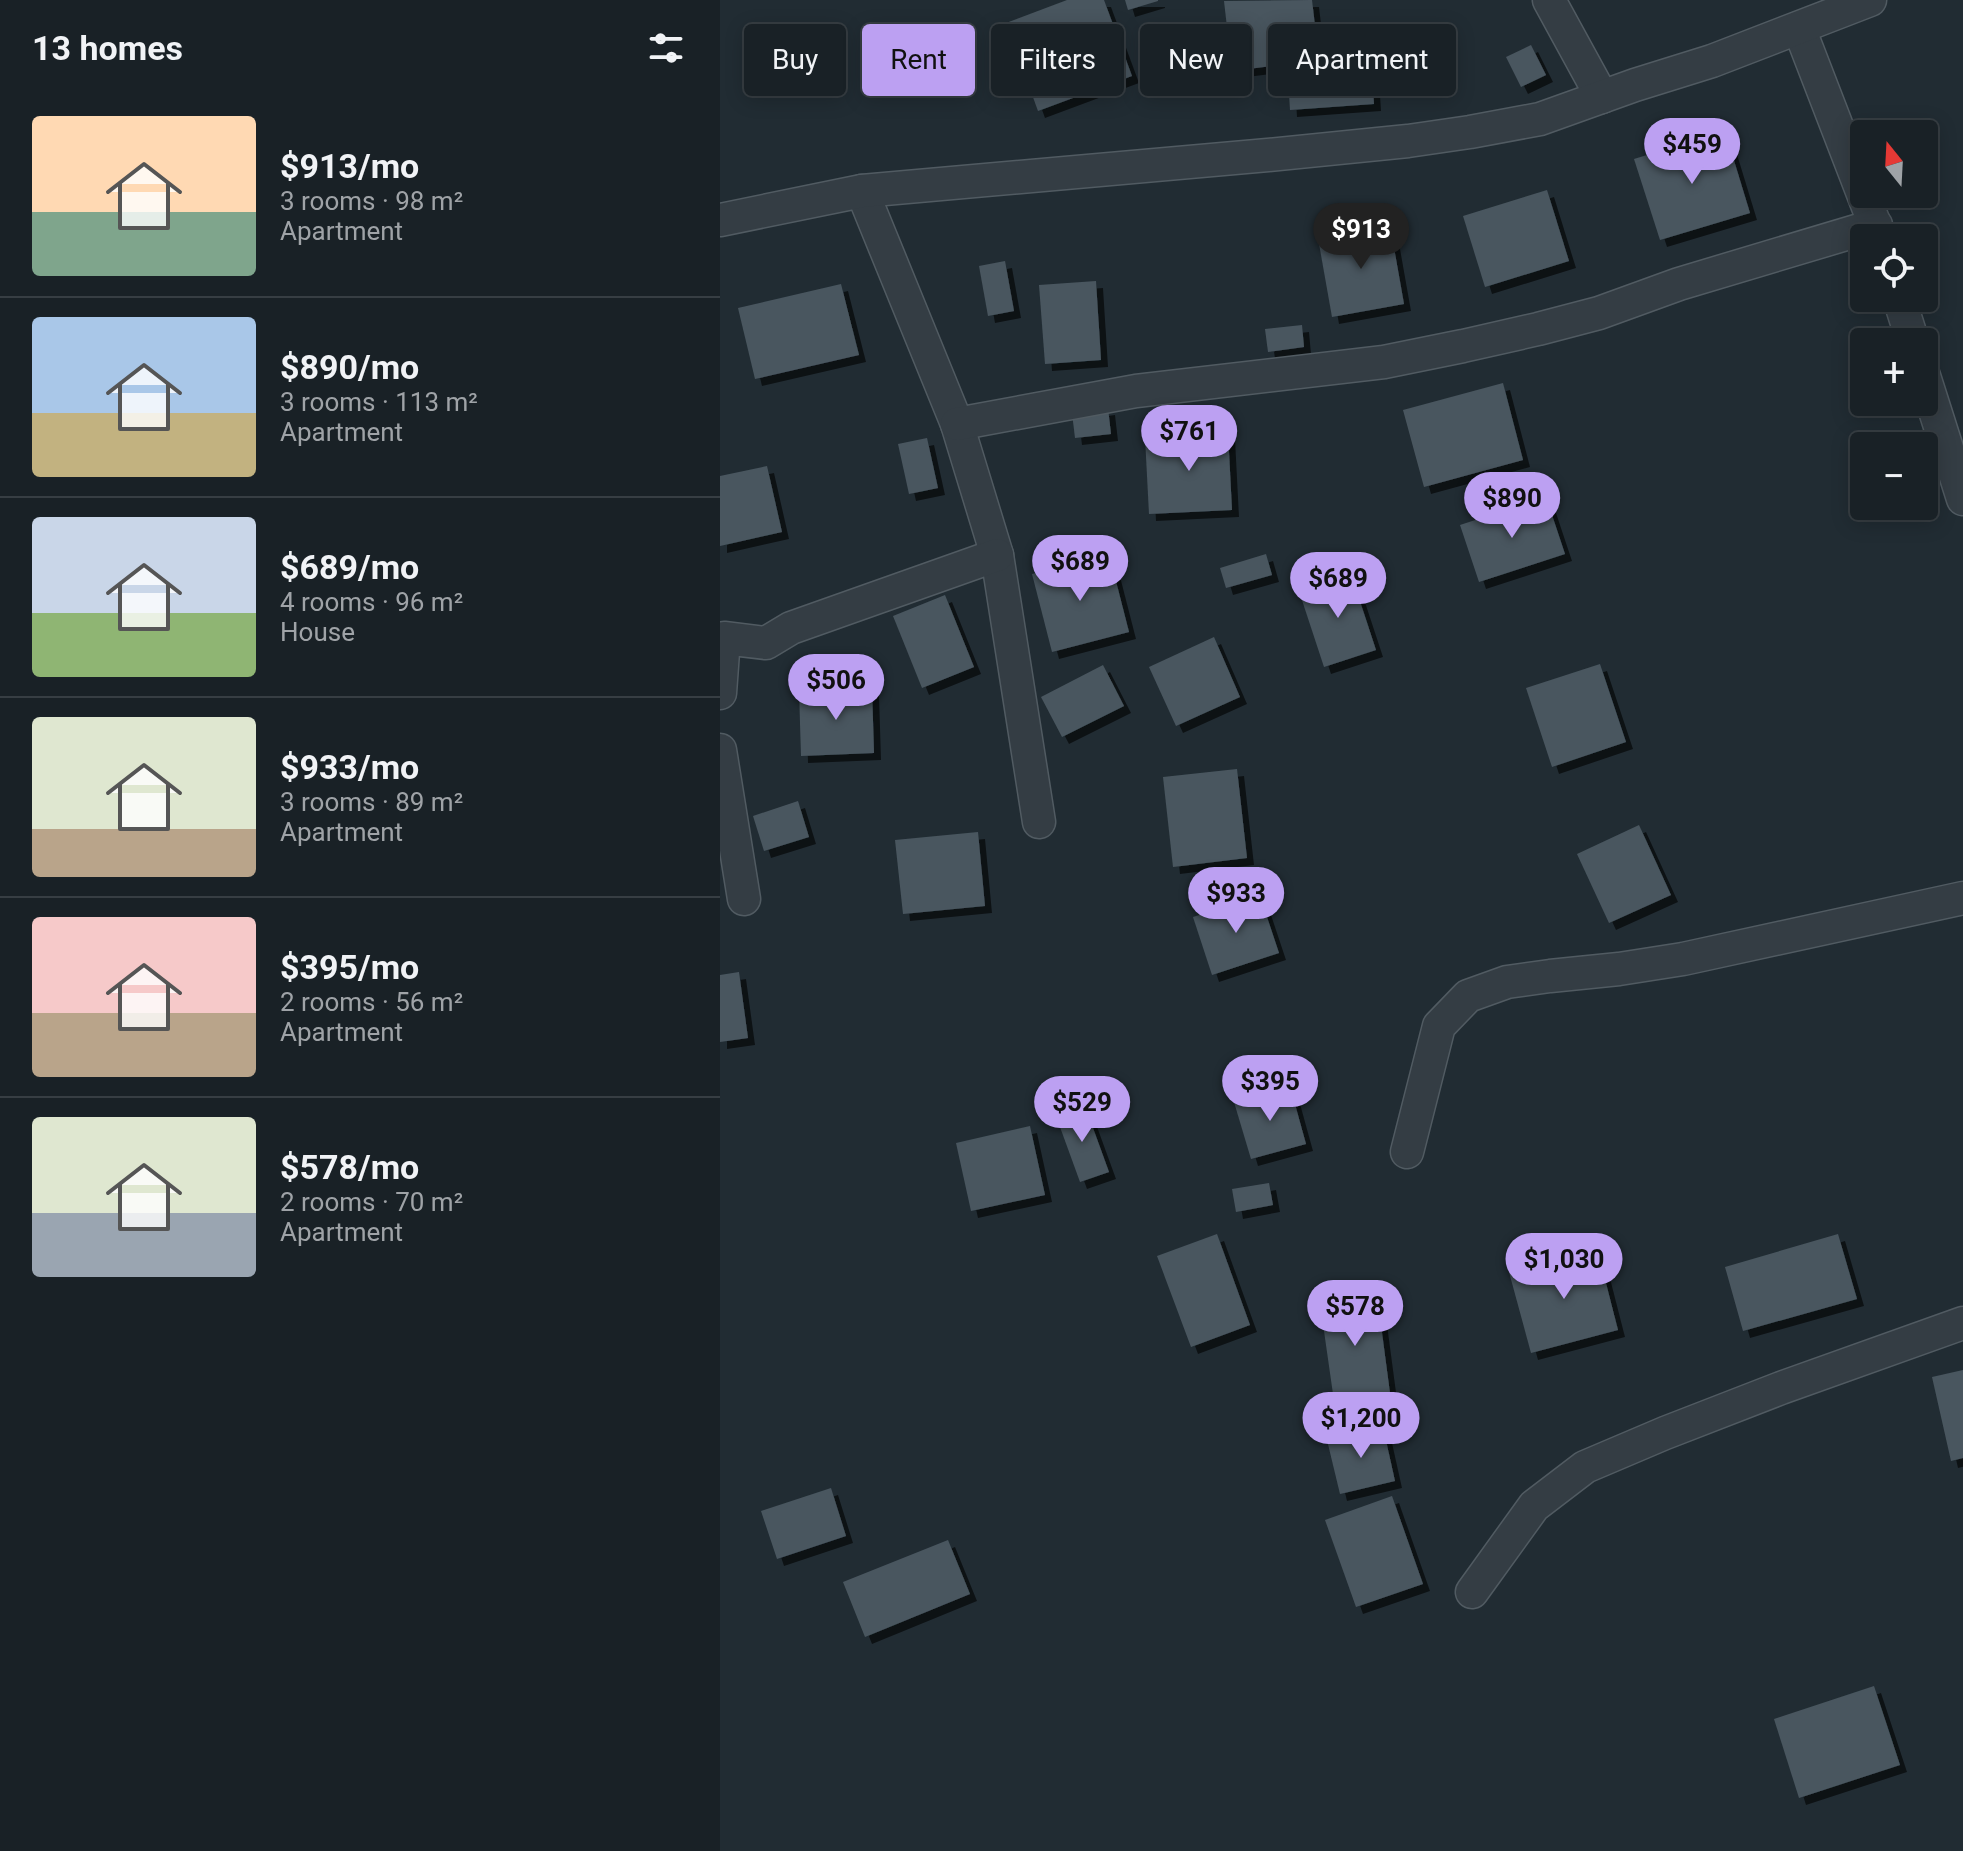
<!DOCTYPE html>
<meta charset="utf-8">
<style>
:root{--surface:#192126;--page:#262e32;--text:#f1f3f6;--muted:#9fa3a7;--line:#373e43;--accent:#bca0f2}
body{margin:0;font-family:Roboto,sans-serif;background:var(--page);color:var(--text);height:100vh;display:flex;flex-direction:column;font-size:30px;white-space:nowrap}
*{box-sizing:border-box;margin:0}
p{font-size:26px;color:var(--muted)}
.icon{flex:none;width:44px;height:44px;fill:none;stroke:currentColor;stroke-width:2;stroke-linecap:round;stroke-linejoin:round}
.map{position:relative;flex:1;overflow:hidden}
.drawer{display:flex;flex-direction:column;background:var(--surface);width:720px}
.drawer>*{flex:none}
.banner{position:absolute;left:24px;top:24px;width:760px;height:72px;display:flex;gap:16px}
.needle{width:52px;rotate:342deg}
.tools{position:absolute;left:1130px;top:120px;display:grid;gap:16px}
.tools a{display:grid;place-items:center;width:88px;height:88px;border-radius:8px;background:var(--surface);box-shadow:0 4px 20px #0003,0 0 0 2px var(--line);font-size:40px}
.price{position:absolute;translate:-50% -68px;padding:0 18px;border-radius:28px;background:var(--accent);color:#111;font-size:26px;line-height:52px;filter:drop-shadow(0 2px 4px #0008)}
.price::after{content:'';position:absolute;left:50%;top:48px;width:24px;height:18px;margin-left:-12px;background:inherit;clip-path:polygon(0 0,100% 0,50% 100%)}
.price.current{background:#222;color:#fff}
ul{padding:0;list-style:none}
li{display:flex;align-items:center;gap:24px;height:200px;padding:0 32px}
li+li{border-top:2px solid var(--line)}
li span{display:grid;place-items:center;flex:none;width:224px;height:160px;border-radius:8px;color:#555}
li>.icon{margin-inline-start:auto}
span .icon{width:96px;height:96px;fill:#fffc;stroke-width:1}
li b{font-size:34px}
h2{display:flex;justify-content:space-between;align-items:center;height:96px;padding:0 32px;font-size:34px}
.chip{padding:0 28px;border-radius:8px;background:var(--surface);box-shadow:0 4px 20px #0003,0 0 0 2px var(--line);font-size:28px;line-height:72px}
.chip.current{background:var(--accent);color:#111}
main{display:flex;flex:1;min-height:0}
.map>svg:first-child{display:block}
.building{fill:#49565f;filter:url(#shadow)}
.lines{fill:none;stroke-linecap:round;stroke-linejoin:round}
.street-casing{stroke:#515b62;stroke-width:35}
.street{stroke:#343d44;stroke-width:32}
</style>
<main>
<section class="drawer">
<h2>13 homes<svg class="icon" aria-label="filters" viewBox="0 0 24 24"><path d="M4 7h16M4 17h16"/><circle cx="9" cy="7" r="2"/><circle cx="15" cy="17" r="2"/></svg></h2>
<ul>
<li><span style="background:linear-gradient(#ffd9b3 60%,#7fa58c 0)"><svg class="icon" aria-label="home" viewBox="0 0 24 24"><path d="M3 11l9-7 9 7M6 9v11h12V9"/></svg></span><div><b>$913/mo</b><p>3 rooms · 98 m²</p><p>Apartment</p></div></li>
<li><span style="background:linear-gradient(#a9c7e8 60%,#c2b280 0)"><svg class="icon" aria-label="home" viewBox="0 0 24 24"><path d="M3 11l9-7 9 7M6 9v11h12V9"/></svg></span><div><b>$890/mo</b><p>3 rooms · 113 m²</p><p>Apartment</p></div></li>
<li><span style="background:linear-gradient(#c9d6e8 60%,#8fb573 0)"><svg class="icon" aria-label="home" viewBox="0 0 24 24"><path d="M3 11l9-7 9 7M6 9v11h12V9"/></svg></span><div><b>$689/mo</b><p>4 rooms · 96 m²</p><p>House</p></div></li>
<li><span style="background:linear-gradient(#dfe7d0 70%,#b9a48a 0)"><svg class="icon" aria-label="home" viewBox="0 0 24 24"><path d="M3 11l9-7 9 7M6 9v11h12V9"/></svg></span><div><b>$933/mo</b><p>3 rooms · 89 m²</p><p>Apartment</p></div></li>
<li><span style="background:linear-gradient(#f6c9c9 60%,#b9a48a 0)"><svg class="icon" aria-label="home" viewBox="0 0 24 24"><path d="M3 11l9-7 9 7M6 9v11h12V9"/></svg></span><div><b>$395/mo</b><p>2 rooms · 56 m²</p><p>Apartment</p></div></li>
<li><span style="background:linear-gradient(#dfe7d0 60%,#9aa5b1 0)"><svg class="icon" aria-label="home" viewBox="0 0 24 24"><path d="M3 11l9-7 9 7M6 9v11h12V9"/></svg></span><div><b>$578/mo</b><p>2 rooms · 70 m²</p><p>Apartment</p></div></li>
</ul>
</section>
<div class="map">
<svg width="1243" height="1851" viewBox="0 0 1243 1851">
<defs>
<filter id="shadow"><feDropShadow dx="7" dy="7" stdDeviation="0" flood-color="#0009"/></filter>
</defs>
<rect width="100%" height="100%" fill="#212c33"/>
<!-- building -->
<g class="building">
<polygon points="347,0 384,0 412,76 318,111 286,23"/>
<polygon points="405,0 438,0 438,1 408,10"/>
<polygon points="592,0 599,60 512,71 504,1"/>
<polygon points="811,45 826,75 801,87 786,57"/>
<polygon points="652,72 654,104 570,110 568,77"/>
<polygon points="1005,131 1030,213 940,240 914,159"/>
<polygon points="827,190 849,261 765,287 743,216"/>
<polygon points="670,225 684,304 612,317 598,238"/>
<polygon points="285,261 294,311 268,316 259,266"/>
<polygon points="376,281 381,360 325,364 319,285"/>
<polygon points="121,284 139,355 35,379 18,308"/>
<polygon points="582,325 584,347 548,352 545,329"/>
<polygon points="783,383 803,460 704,487 683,410"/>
<polygon points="388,408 391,434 355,438 352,413"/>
<polygon points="508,432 512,510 429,514 425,437"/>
<polygon points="207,438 218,488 189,494 178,444"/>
<polygon points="47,466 62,532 0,546 0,476"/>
<polygon points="826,497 845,554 759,582 740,525"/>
<polygon points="389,554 409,632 332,652 312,574"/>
<polygon points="546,554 552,575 506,588 500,568"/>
<polygon points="631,574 656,650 604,667 579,591"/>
<polygon points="225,595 254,667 202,688 173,616"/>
<polygon points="494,637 520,697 456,726 429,667"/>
<polygon points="880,664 906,742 832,767 806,688"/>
<polygon points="383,665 404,706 342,737 321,697"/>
<polygon points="152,688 154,753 81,756 79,690"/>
<polygon points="517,769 527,858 453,867 443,777"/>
<polygon points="78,801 89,837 44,851 33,816"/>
<polygon points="919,825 951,895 889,923 857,854"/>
<polygon points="258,832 265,906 183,914 175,840"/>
<polygon points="540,896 559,953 492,975 473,917"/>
<polygon points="19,972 28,1038 0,1042 0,975"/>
<polygon points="570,1086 586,1144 531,1159 514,1102"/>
<polygon points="365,1106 389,1172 360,1182 336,1116"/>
<polygon points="310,1126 325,1195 251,1211 236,1143"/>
<polygon points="549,1183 553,1205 516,1212 512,1189"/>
<polygon points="497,1234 530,1325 471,1347 437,1256"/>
<polygon points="1118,1234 1137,1299 1023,1331 1005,1267"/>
<polygon points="877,1248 898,1330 811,1353 789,1272"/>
<polygon points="657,1295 670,1393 614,1401 600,1303"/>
<polygon points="1243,1370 1243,1458 1231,1461 1212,1377"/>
<polygon points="663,1427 675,1481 620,1494 607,1440"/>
<polygon points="111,1488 126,1536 57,1559 41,1511"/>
<polygon points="672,1496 703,1584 636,1607 605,1520"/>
<polygon points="228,1540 250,1594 145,1637 123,1582"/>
<polygon points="1154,1686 1180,1765 1079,1798 1054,1719"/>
</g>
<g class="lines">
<!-- street casing -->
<g class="street-casing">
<g id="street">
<polyline points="829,0 882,97"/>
<polyline points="1079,28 1160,238"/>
<polyline points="142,191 237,424 277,555 319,822"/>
<polyline points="0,220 142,191 548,155 688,141 750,132 820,119 915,85 992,61 1150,0"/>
<polyline points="1179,298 1193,342"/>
<polyline points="1204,376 1243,499"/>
<polyline points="237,424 416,391 664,362 743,346 818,329 879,313 959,284 1156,225"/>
<polyline points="0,693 4,638 46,643 71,628 277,555"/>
<polyline points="0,750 24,899"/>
<polyline points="687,1152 719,1026 748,996 787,982 830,976 899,969 963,959 1243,898"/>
<polyline points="752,1592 814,1506 865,1467 945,1433 1061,1388 1243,1323"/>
</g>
</g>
<!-- street -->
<use href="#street" class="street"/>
</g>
</svg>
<div class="tools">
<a><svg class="needle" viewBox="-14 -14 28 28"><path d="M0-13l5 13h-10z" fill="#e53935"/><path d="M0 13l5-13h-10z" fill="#9fa3a7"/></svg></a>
<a><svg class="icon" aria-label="locate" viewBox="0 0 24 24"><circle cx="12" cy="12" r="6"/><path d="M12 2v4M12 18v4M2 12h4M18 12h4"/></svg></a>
<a>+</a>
<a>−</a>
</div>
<b class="price" style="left:972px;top:186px">$459</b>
<b class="price current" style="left:641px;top:271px">$913</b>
<b class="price" style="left:469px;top:473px">$761</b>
<b class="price" style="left:792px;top:540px">$890</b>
<b class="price" style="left:360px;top:603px">$689</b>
<b class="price" style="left:618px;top:620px">$689</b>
<b class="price" style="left:116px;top:722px">$506</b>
<b class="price" style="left:516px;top:935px">$933</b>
<b class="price" style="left:550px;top:1123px">$395</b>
<b class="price" style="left:362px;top:1144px">$529</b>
<b class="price" style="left:844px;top:1301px">$1,030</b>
<b class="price" style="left:635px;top:1348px">$578</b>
<b class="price" style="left:641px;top:1460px">$1,200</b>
<div class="banner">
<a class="chip">Buy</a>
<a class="chip current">Rent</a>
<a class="chip">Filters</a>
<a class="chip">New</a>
<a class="chip">Apartment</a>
</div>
</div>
</main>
